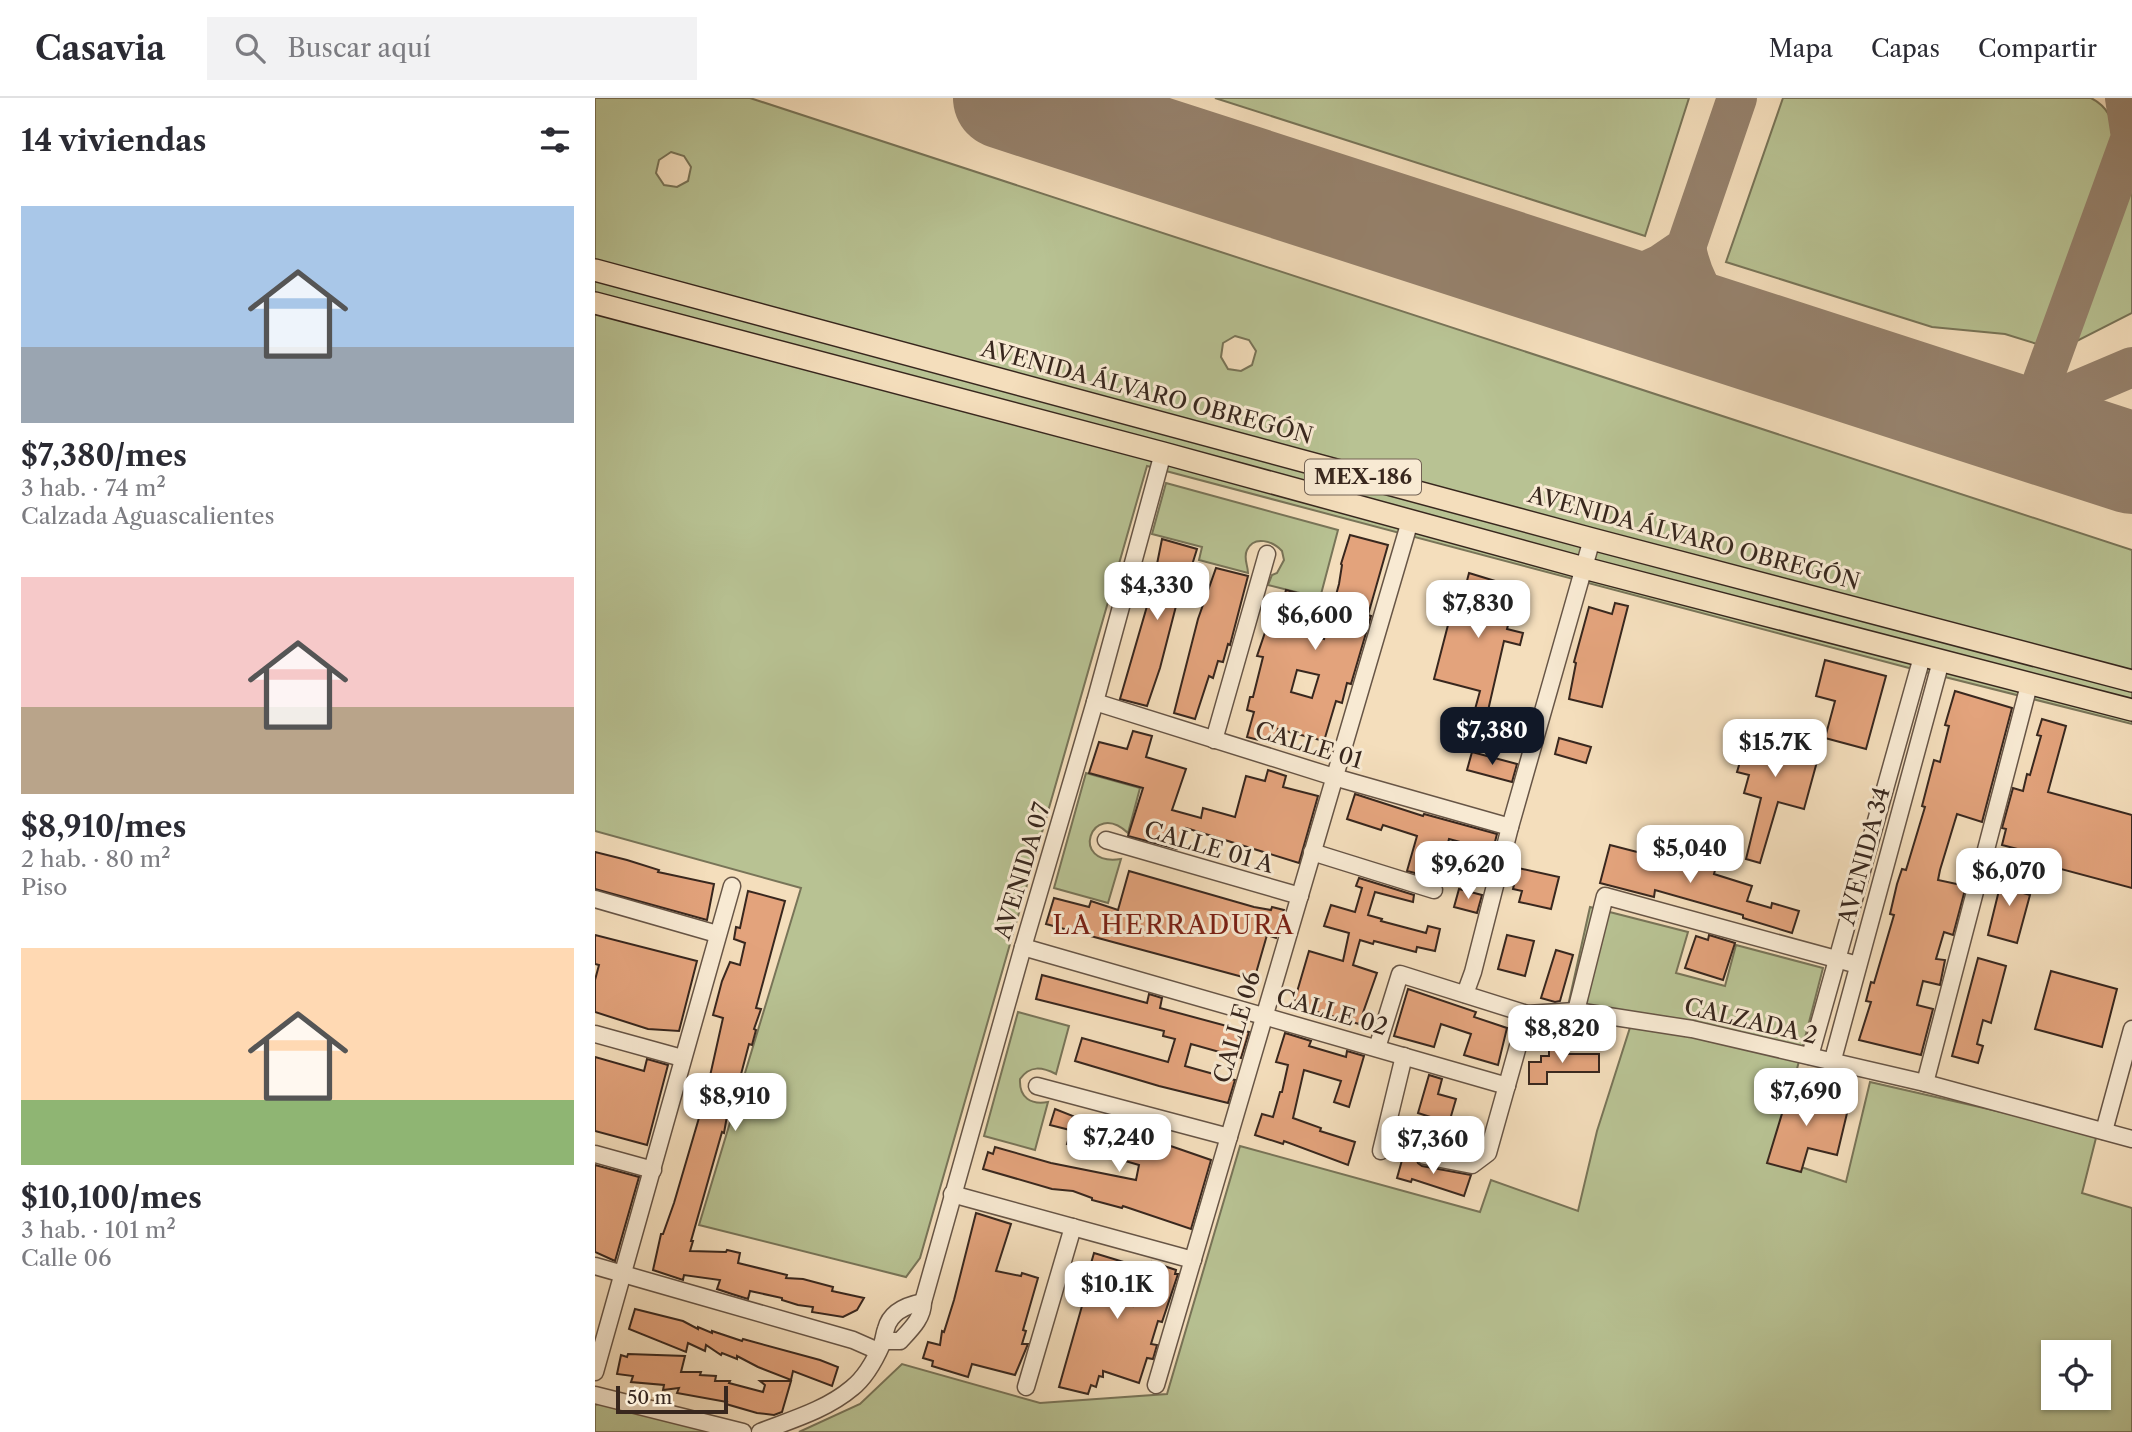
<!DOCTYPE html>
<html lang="es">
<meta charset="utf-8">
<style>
:root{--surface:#fff;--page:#f2f2f3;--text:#2b2b33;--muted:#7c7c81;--line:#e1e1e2;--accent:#111827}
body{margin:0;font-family:"Libre Caslon Text",serif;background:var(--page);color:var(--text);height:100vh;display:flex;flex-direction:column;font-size:26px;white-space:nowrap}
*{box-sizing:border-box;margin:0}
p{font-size:23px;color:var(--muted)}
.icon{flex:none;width:38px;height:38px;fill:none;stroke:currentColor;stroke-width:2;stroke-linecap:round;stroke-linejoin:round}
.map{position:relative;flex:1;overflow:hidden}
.panel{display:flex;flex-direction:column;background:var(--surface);width:595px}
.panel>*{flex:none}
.tools{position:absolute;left:1446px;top:1242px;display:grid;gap:14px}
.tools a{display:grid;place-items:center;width:70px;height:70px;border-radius:0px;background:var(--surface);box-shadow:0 2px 5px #0004;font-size:35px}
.scale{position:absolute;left:21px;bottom:18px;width:112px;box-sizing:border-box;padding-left:7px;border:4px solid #38271e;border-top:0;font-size:19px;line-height:24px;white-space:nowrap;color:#38271e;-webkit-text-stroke:5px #f8ead3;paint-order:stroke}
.price{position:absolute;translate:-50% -60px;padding:0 16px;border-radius:14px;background:#fff;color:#222;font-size:23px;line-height:46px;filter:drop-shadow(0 2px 4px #0008)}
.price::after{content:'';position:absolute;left:50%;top:42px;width:21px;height:16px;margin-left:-10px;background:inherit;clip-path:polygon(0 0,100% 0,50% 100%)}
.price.on{background:var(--accent);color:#fff}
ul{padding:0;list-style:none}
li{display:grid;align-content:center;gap:14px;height:371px;padding:0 21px}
li span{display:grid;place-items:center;height:217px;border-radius:0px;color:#555}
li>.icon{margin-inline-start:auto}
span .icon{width:126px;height:126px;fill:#fffc;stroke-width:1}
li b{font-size:30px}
h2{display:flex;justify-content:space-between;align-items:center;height:84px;padding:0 21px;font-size:30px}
header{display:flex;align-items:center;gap:42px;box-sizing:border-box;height:98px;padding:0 35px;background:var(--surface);border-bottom:2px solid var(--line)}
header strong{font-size:33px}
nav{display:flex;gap:38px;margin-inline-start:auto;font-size:24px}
.search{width:490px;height:63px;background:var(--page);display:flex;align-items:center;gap:18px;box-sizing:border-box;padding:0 24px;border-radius:0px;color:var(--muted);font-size:26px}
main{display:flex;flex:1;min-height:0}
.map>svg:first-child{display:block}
.green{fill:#b8c293;stroke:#787458;stroke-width:2;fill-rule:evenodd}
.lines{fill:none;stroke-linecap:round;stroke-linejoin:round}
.taxiway{stroke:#96826d;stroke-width:40}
.runway{stroke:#96826d;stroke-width:102}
.building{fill:#e3a37c;stroke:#38271e;stroke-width:2;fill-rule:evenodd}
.minor-casing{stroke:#675546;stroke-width:19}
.major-casing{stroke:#38271e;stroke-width:24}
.minor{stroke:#f8ead3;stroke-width:16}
.major{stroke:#f4debc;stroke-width:21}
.labels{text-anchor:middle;stroke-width:6;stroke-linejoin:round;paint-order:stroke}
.shield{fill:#f8ead3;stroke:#726254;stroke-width:2}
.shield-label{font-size:21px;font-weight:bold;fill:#38271e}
.street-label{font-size:23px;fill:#38271e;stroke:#f8ead3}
.quarter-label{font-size:26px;letter-spacing:2px;fill:#7a1f14;stroke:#f8ead3}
</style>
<header>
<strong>Casavia</strong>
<div class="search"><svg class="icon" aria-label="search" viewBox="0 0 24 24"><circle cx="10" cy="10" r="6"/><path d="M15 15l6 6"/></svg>Buscar aquí</div>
<nav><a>Mapa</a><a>Capas</a><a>Compartir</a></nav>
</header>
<main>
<section class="panel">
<h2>14 viviendas<svg class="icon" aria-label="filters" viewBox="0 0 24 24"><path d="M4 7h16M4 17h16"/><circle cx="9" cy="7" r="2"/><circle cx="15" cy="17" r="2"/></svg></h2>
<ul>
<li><span style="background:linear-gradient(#a9c7e8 65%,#9aa5b1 0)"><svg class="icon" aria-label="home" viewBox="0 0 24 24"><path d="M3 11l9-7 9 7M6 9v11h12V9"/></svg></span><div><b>$7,380/mes</b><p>3 hab. · 74 m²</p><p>Calzada Aguascalientes</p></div></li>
<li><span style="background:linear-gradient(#f6c9c9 60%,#b9a48a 0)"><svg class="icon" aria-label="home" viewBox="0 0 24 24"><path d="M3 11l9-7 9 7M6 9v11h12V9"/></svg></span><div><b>$8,910/mes</b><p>2 hab. · 80 m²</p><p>Piso</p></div></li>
<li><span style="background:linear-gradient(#ffd9b3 70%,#8fb573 0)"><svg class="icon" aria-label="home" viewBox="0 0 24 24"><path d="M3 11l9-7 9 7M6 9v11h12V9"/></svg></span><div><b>$10,100/mes</b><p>3 hab. · 101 m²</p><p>Calle 06</p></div></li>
</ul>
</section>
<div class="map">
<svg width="1537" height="1334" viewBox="0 0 1537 1334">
<rect width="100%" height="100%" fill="#f4debc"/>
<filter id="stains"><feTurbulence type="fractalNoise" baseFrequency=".00286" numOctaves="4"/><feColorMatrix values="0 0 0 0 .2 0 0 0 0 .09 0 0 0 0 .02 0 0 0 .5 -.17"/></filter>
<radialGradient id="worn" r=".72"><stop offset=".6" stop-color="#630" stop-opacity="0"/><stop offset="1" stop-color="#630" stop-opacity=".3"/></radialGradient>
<!-- green -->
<g class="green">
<path d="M0 0H155L1537 452V626L1314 570 552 368 325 1160 311 1179 104 1127 206 790 0 733ZM76 54 89 58 96 69 93 83 82 89 69 87 61 75 64 62ZM640 238 654 242 661 253 657 267 646 273 633 271 626 259 628 245Z"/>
<polygon points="620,0 1094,0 1050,138"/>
<path d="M1188 0H1496C1510 7 1521 22 1517 38L1442 246 1410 236 1337 229 1131 164Z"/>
<polygon points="1537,72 1537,215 1476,246"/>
<path d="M571 385 743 432 725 500 673 487 677 477 682 475 689 462 687 453C678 443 659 437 652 452 648 460 653 467 653 475L604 462 607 449 557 436Z"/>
<path d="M491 675 545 690 533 735C496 700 473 769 526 761L513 805 459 790Z"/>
<path d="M995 809 1093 834 1081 875 1130 888 1141 847 1228 870 1179 1060 1251 1084 1275 984 1502 1036 1487 1095 1537 1110V1334H204L265 1306 307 1266 445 1305 572 1296 645 1048 885 1114 896 1082 983 1113 1002 1033 1039 917 973 908ZM1458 1255H1503V1300H1458Z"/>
<path d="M423 914 474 928 461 976C447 969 435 967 425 981 424 1000 436 1007 453 1004L440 1052 389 1038Z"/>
<polygon points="9,1304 115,1334 0,1334 0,1307"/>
</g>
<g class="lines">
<!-- taxiway -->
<g class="taxiway">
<path d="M545 0C559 30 579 50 608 64"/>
<path d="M429 6C453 13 477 10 500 0"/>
<path d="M1091 149C1099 192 1123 224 1163 244"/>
<polyline points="974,183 1008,186 1036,180 1066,166 1091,149 1142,0"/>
<polyline points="1422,315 1445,308 1537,269"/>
<path d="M1401 318C1420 312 1434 307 1445 290L1536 39 1530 0"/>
</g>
<!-- runway -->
<polyline class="runway" points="409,0 1537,365"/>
</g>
<!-- building -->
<g class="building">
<path d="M755 437 793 447 773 517 776 518 756 586 752 585 747 605 741 603 729 643 683 631 679 646 652 639 659 614 652 612 655 599H658L668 559 662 558 679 508 686 510 691 492 717 499 707 535 729 541 744 486 747 467 746 466ZM702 572 724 577 717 600 696 594Z"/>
<polygon points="567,441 602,451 597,467 593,466 588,481 565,570 552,608 525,601 557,491"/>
<polygon points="621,470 653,478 635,547 633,546 628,564 623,563 618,580 614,578 600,621 579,615 603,521"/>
<polygon points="874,475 923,490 912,531 928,535 925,547 909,543 889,630 876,626 885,593 839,581 853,527 856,527 862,505 866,506"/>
<polygon points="1020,505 1033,508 1007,609 974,601 981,565 979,564 994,509 1017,516"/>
<polygon points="1230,562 1291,578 1271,651 1230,640 1240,603 1221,598"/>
<polygon points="1360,593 1417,610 1387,724 1362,716 1345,772 1343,782 1371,788 1358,837 1349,834 1341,861 1350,862 1345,887 1328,883 1322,907 1338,911 1326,957 1264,942 1276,904 1271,903 1276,884 1279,885 1299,817 1295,816 1302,786 1307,771 1311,772 1330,709 1327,708 1339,662 1345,664 1354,628 1350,627"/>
<polygon points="1447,621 1471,628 1453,694 1537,717 1537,790 1436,763 1438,755 1407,747 1411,731 1407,730 1418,690 1428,693 1432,676 1435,677 1446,638 1442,637"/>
<polygon points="1155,630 1226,649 1209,711 1183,704 1165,765 1151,761 1166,700 1149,695 1154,677 1142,674"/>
<polygon points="538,633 557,638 551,659 591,671 577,712 606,720 608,710 640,719 651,678 670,683 673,672 691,678 688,689 723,698 704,765 591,730 582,751 533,738 548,690 494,675 504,644 532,651"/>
<polygon points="964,640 996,649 991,665 960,656"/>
<polygon points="877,654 922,666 917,684 872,672"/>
<polygon points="760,696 828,718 829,716 902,736 894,767 876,762 880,748 854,741 844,778 825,772 824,776 812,773 822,738 788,727 786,732 752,721"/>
<polygon points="1015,747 1081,764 1083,754 1122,765 1119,776 1157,788 1152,803 1176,810 1177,805 1204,813 1197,835 1148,820 1148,817 1060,792 1059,799 1005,785"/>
<polygon points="0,754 32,762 64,772 63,774 119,786 112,822 0,791"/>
<polygon points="923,770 964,779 956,811 924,804 927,793 918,791"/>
<polygon points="1409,772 1430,777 1425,794 1435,797 1422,845 1393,837"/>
<polygon points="534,773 659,809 676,812 677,809 689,812 681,840 672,837 659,882 451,826 459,800 494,809 496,803 523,812"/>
<polygon points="764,780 819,797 818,804 780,794 773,817 787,821 786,823 831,835 833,828 845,831 840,853 822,849 821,854 779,843 778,846 765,842 758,867 782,875 764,926 723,914 722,919 697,911 714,853 748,863 754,835 729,828 736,807 760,814 767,790 761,788"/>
<polygon points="864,791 887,797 882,815 859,809"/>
<polygon points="153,793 190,803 161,910 166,911 159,931 161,932 157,947 154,946 135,1018 132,1018 129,1035 127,1034 96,1143 98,1143 95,1153 131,1154 132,1152 145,1155 143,1165 192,1177 191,1180 208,1181 238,1189 237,1193 269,1200 262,1212 248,1219 217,1214 218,1209 203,1207 187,1202 187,1200 155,1193 153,1201 137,1196 122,1191 125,1182 89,1177 88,1182 58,1172 66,1136 68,1136 79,1105 111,996 128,920 118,917 127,883 135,864 145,867 150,845 139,841 141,829 145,830"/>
<polygon points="0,837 102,863 84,933 53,931 0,914 0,882 4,867 0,866"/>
<polygon points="912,837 939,843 930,878 903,871"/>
<polygon points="1114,837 1140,845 1128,882 1090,870 1101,838 1113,842"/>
<polygon points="961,852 978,857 965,903 960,904 946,900"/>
<polygon points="1383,860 1411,868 1396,925 1388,922 1382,946 1388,948 1383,965 1357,958"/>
<polygon points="1456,873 1522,891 1507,949 1440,931"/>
<polygon points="447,877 552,905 554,896 567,900 565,910 654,934 646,960 596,946 590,968 640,982 633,1005 564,988 480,963 487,940 573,964 580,941 568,938 569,933 441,901"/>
<polygon points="813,891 881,914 879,919 912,930 903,967 869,957 876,936 846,926 839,949 799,938"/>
<polygon points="690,935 716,943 714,948 751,959 752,953 769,958 754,1009 739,1004 746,983 709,972 698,1020 726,1030 725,1033 760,1044 753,1067 689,1043 688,1046 660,1037 667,1016 678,1019 685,994 687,994 693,967 681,964"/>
<polygon points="954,949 968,949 968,956 1004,956 1004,974 952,974 952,986 934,986 934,964 946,964 946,958 954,958"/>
<polygon points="0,959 49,973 52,961 73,967 52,1047 0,1033"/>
<polygon points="834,977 847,981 843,996 861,1001 854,1025 823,1015"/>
<polygon points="1196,986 1230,996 1227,1005 1253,1011 1242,1057 1213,1050 1206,1074 1172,1065"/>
<polygon points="460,1011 478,1018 475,1032 455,1027"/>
<polygon points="479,1022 567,1045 616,1062 596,1131 528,1108 527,1110 497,1102 497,1100 478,1093 457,1091 388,1071 393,1054 398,1056 400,1049 456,1065 541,1082 544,1067 472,1046"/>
<polygon points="809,1055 820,1058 823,1065 827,1068 876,1077 869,1098 817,1081 816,1084 802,1080"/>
<polygon points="0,1067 44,1079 20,1163 0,1154"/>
<polygon points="381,1115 416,1126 401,1173 426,1178 427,1175 443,1180 428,1232 431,1233 427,1246 433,1246 420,1277 377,1266 373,1279 337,1268 338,1263 328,1260 333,1244 345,1247 347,1233 349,1234 359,1202"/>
<path d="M499 1155 545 1169 546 1165 556 1167 557 1164 581 1172 580 1176H583L567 1224 563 1223 556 1246 562 1247 558 1261 552 1260 544 1285 508 1273V1279L504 1278 501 1289 496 1287 493 1296 464 1289 487 1208 484 1207ZM517 1175H545L544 1190 538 1208 508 1203Z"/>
<polygon points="40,1211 88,1223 103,1231 103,1229 117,1235 117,1233 147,1243 148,1241 225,1262 243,1269 237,1288 198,1273 196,1282 163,1269 142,1258 142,1261 127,1255 126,1257 111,1247 110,1253 93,1245 91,1254 34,1231"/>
<polygon points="33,1256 90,1258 86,1274 106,1274 105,1277 121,1278 120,1283 135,1283 134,1285 168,1294 170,1287 165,1283 196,1283 187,1314 179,1317 162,1315 131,1306 132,1304 82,1295 84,1290 68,1292 69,1287 36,1284 38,1278 22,1276 26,1257 32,1259"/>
</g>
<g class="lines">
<!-- minor casing -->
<g class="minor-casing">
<g id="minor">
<polyline points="500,604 739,679 915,729"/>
<polyline points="619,642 672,456"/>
<polyline points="511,742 705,798"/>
<polyline points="717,754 839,792"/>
<polyline points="0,801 122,836"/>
<polyline points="428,849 912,988"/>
<polyline points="870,896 878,874 915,729 997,441"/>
<polyline points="981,913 1010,798 1263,867"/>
<polyline points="0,936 87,960"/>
<polyline points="782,950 805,876 932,916 981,913 1097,931 1330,985 1537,1041"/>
<polyline points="1215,958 1327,559"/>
<polyline points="1237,965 1346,563"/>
<polyline points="1330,985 1434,587"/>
<polyline points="442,988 634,1039"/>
<polyline points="1509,1033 1537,931"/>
<polyline points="786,1053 809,958"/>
<polyline points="0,1056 58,1072"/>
<polyline points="830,1058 877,1067 893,1055 932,916"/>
<polyline points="357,1096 598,1162"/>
<polyline points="0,1168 258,1242 283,1253"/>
<path d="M289 1243H305C316 1231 328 1220 328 1204L428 849 500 604 568 355"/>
<polyline points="0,1274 137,788"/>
<polyline points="561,1287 815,423"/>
<polyline points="431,1289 478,1129"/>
<polyline points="0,1297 148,1334"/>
<path d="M165 1334C196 1322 231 1312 257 1290 271 1279 280 1262 287 1246 289 1241 289 1236 291 1231 295 1214 312 1207 328 1204"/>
</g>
</g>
<!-- major casing -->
<g class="major-casing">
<g id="major">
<polyline points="0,172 997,441 1537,583"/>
<polyline points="0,205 568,355 989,470 1537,612"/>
</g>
</g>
<!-- minor -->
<use href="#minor" class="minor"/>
<!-- major -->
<use href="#major" class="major"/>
</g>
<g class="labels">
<!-- shield labels -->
<rect class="shield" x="710" y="361.5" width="116" height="35" rx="5"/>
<g class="shield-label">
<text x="768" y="386">MEX-186</text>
</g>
<!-- street labels -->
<g class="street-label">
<text transform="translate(552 294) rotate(15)" y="8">AVENIDA ÁLVARO OBREGÓN</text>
<text transform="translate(1099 440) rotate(15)" y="8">AVENIDA ÁLVARO OBREGÓN</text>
<text transform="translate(714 647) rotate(17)" y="8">CALLE 01</text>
<text transform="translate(614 749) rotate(16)" y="8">CALLE 01 A</text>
<text transform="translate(1269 758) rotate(-75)" y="8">AVENIDA 34</text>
<text transform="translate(427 773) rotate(-73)" y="8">AVENIDA 07</text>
<text transform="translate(737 914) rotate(16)" y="8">CALLE 02</text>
<text transform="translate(1156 923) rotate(13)" y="8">CALZADA 2</text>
<text transform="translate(642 929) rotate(-74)" y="8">CALLE 06</text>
</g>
<!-- quarter labels -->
<g class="quarter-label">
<text x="579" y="836">LA HERRADURA</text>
</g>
</g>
<rect width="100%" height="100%" filter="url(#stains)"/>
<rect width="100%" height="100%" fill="url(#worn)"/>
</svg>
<div class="tools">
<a><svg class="icon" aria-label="locate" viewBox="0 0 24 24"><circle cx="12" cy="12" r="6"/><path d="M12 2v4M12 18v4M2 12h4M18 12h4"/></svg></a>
</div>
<div class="scale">50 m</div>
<b class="price" style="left:562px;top:524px">$4,330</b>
<b class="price" style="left:883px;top:542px">$7,830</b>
<b class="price" style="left:720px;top:554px">$6,600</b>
<b class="price on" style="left:897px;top:669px">$7,380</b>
<b class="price" style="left:1180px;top:681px">$15.7K</b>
<b class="price" style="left:1095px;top:787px">$5,040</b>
<b class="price" style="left:873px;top:803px">$9,620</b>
<b class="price" style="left:1414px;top:810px">$6,070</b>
<b class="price" style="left:967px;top:967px">$8,820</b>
<b class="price" style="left:1211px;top:1030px">$7,690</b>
<b class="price" style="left:140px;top:1035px">$8,910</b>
<b class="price" style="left:524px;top:1076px">$7,240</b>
<b class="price" style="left:838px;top:1078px">$7,360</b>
<b class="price" style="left:522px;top:1223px">$10.1K</b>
</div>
</main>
